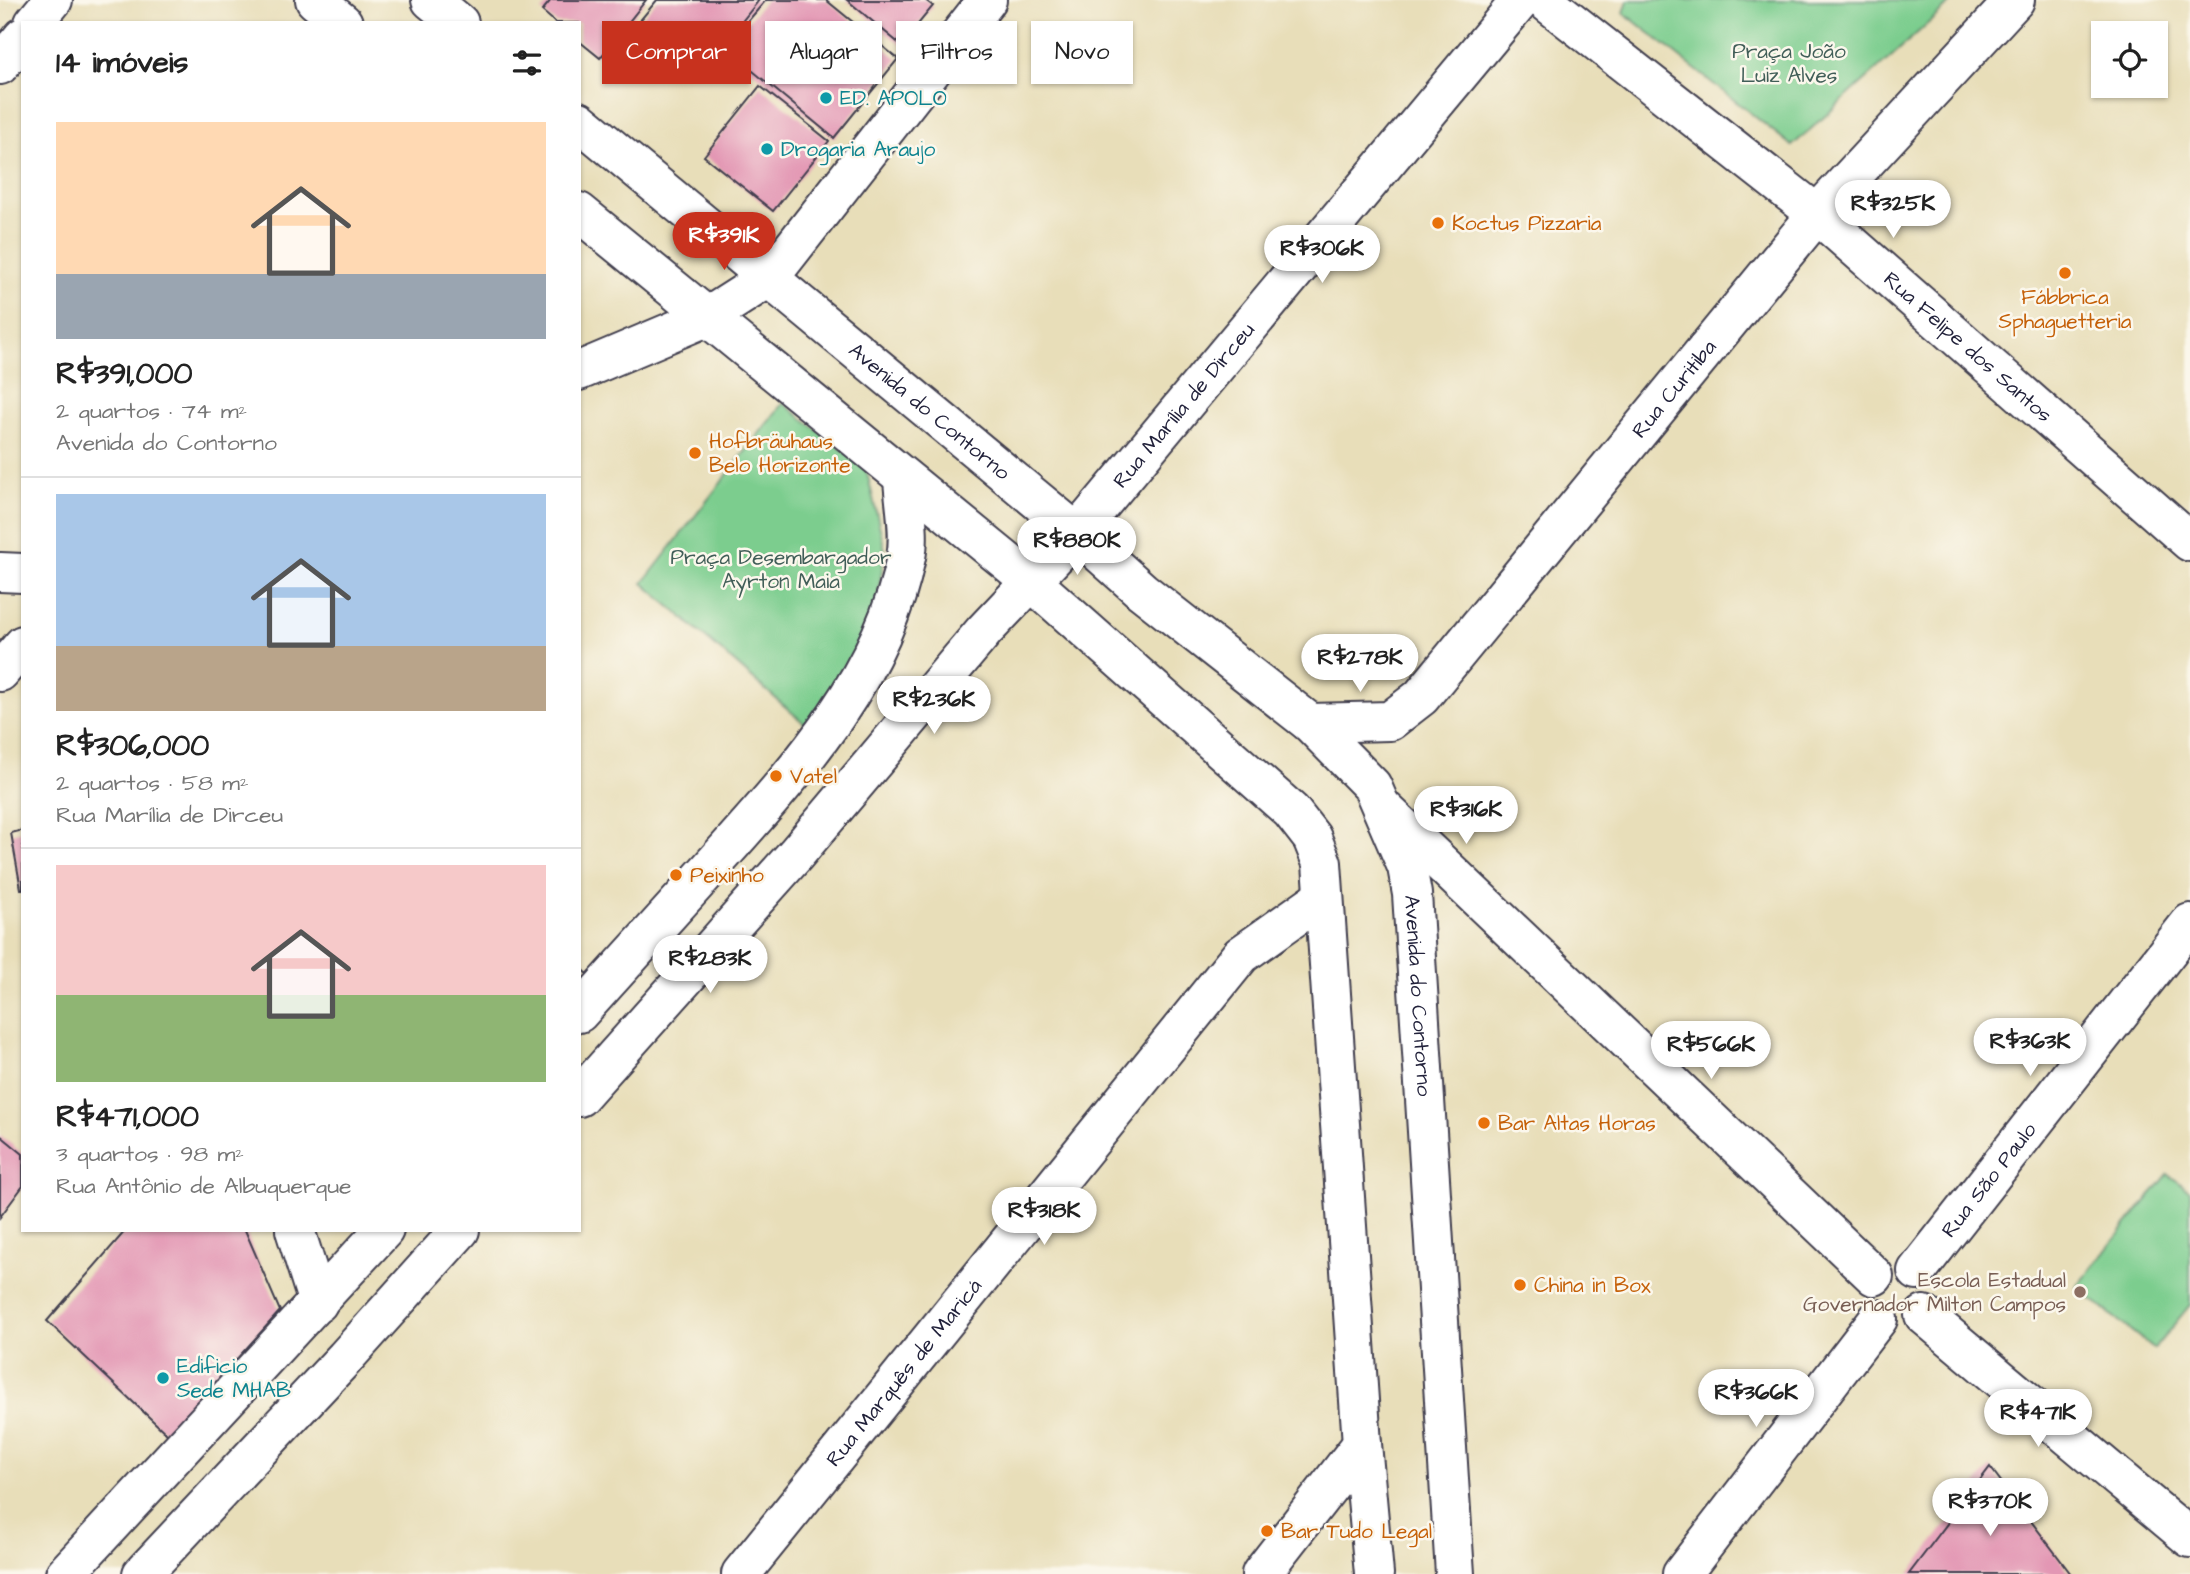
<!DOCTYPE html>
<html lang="pt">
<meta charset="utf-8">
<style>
:root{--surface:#fff;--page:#f2f2f2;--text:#222;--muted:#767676;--line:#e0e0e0;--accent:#c8321e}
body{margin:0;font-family:"Architects Daughter",sans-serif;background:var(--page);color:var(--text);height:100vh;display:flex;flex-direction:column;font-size:26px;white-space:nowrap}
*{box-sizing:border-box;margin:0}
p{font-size:23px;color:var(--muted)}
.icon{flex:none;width:38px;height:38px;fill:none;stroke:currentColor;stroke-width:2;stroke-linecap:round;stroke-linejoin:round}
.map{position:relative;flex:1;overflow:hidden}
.side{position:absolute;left:21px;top:21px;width:560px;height:1211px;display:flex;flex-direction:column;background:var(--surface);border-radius:0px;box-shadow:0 2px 5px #0004}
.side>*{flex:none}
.hud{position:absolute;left:602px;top:21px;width:665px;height:63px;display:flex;gap:14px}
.controls{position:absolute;left:2091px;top:21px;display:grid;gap:14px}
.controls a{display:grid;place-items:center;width:77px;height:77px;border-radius:0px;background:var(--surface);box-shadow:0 2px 5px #0004;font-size:35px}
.price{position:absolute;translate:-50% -60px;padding:0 16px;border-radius:24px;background:#fff;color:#222;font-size:23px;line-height:46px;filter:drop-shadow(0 2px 4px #0008)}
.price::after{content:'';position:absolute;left:50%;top:42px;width:21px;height:16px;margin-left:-10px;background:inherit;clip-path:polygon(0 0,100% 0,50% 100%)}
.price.on{background:var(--accent);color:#fff}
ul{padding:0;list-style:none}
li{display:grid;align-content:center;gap:14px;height:371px;padding:0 35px}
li+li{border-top:2px solid var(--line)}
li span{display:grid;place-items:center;height:217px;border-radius:0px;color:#555}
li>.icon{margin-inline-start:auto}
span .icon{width:126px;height:126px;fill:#fffc;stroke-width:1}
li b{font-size:30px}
h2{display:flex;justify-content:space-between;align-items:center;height:84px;padding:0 35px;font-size:30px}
.tag{padding:0 24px;border-radius:0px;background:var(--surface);box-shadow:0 2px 5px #0004;font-size:24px;line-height:63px}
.tag.on{background:var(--accent);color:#fff}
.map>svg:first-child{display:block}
.green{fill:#7bcd8e;stroke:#4e7864;stroke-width:2}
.building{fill:#e397b4}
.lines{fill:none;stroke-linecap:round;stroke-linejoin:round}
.minor-casing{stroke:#403e4e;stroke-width:42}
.major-casing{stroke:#403e4e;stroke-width:42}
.minor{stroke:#fff;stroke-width:38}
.major{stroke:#fff;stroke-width:38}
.culture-dot{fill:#0f9aa8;stroke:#fbf7ec;stroke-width:2.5}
.food-dot{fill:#e8710a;stroke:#fbf7ec;stroke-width:2.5}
.education-dot{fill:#8d6e63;stroke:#fbf7ec;stroke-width:2.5}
.labels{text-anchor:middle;stroke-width:5;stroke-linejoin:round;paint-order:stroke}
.park-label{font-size:21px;fill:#415e58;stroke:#fbf7ec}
.culture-label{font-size:21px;fill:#0d838f;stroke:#fbf7ec;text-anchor:start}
.food-label{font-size:21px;fill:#c56008;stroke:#fbf7ec;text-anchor:start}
.street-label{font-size:21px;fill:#22223b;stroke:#fbf7ec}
.education-label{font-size:21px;fill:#785e54;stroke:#fbf7ec;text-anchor:end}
</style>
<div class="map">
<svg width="2190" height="1574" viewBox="0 0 2190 1574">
<rect width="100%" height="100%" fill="#fbf7ec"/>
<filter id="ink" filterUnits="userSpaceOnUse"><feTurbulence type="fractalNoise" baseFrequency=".0143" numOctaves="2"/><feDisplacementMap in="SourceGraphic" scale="14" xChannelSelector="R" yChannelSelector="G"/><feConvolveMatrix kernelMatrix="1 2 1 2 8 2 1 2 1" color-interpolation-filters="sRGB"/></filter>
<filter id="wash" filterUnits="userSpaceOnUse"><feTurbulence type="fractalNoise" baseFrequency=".00686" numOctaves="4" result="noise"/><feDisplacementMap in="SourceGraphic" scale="28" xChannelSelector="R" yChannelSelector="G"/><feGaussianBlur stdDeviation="1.57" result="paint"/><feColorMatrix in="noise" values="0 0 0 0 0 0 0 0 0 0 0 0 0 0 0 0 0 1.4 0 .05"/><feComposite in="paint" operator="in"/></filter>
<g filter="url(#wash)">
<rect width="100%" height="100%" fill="#e8deb9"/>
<!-- green -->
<g class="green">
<polygon points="1628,0 1954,0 1792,146 1624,13"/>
<polygon points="783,403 866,468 885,550 874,623 820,737 643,583"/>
<polygon points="2168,1174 2190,1191 2190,1305 2154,1349 2076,1287"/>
</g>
<g id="blocks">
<!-- building -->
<g class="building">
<polygon points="551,0 646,0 600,58 579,41 579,23 556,23 542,11"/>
<polygon points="657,0 759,0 700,74 637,24"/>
<polygon points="766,0 826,0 898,59 834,138 725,48"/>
<polygon points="847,0 925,0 933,6 901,45"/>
<polygon points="760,86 829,141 773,211 704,156"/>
<polygon points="23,830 23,889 21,889 11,833"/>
<polygon points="579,966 598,983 579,1004"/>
<polygon points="0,1135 23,1154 23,1186 0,1217"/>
<polygon points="126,1230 245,1230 280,1311 168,1435 47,1321"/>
<polygon points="1990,1467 2071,1574 1909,1574"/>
</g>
</g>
</g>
<g filter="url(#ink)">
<use href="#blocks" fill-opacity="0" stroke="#403e4e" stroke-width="2"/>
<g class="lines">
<!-- minor casing -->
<g class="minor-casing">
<g id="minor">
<path id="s1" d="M1544 0 1817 214 2190 542"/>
<polyline points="34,23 53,0"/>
<polyline points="0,65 23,37"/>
<polyline points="579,371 709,316 770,277 987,0"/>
<polyline points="0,572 23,573"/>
<polyline points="0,672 23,645"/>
<path id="s2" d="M1310 723 1390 721 1421 697 1817 214 2015 0"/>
<polyline points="1382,807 1874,1276"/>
<path d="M579 1013C623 964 667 915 711 867 792 776 882 681 906 557 911 533 904 502 903 478"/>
<path id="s3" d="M579 1097 796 854 984 631 1077 533 1521 0"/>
<polyline points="295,1230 318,1303"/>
<path id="s4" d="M1917 1271 2190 923"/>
<polyline points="1924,1315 2190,1538"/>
<polyline points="65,1574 384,1230"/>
<polyline points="142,1574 345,1358 460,1230"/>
<path id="s5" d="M741 1574 1241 955 1324 896"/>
<polyline points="1261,1574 1362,1444"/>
<polyline points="1682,1574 1878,1319"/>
</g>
</g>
<!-- major casing -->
<g class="major-casing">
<g id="major">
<polyline points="315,0 343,23"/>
<polyline points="431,0 459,23"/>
<path id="s6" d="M579 121 1077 533 1142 591 1310 723 1372 786 1407 867 1412 894 1455 1574"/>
<polyline points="579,212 1032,582 1291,811 1312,838 1322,863 1362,1444 1374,1574"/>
</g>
</g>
<!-- minor -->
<use href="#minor" class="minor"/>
<!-- major -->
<use href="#major" class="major"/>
</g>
</g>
<!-- markers -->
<g class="culture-dot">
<circle cx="826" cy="98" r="7"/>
<circle cx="767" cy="149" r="7"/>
<circle cx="163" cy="1378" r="7"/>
</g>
<g class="food-dot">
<circle cx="1438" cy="223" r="7"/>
<circle cx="2065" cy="273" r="7"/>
<circle cx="695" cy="453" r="7"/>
<circle cx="776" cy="776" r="7"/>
<circle cx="676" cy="875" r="7"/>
<circle cx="1484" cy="1123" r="7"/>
<circle cx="1520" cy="1285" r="7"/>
<circle cx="1267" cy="1531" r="7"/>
</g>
<circle class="education-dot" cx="2080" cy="1292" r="7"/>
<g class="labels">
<!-- park labels -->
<g class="park-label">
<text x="1789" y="58">Praça João<tspan x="1789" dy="24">Luiz Alves</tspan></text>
<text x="781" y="564">Praça Desembargador<tspan x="781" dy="24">Ayrton Maia</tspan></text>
</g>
<!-- culture labels -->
<g class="culture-label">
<text x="840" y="105">ED. APOLO</text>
<text x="781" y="156">Drogaria Araujo</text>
<text x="177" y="1373">Edificio<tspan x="177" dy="24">Sede MHAB</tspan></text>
</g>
<!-- food labels -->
<g class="food-label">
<text x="1452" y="230">Koctus Pizzaria</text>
<text x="2065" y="304" text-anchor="middle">Fábbrica<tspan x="2065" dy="24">Sphaguetteria</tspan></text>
<text x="709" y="448">Hofbräuhaus<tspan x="709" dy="24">Belo Horizonte</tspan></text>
<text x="790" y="783">Vatel</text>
<text x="690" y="882">Peixinho</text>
<text x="1498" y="1130">Bar Altas Horas</text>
<text x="1534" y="1292">China in Box</text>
<text x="1281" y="1538">Bar Tudo Legal</text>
</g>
<!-- street labels -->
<g class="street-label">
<text dy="7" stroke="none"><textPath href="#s1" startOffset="548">Rua Felipe dos Santos</textPath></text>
<text dy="7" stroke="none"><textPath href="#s2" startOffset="518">Rua Curitiba</textPath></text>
<text dy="7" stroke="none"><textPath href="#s3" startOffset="919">Rua Marília de Dirceu</textPath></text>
<text dy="7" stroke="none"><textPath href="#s6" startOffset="455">Avenida do Contorno</textPath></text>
<text dy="7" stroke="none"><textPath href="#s6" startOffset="1253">Avenida do Contorno</textPath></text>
<text dy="7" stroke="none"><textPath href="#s4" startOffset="116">Rua São Paulo</textPath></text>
<text dy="7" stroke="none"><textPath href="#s5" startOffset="259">Rua Marquês de Maricá</textPath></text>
</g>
<!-- education labels -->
<g class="education-label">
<text x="2066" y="1287">Escola Estadual<tspan x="2066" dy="24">Governador Milton Campos</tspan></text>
</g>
</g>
</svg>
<div class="controls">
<a><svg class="icon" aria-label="locate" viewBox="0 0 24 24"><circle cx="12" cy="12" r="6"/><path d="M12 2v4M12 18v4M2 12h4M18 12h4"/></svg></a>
</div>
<b class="price" style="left:1893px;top:240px">R$325K</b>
<b class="price on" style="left:724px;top:272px">R$391K</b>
<b class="price" style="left:1322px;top:285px">R$306K</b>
<b class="price" style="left:1077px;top:577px">R$880K</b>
<b class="price" style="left:1360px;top:694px">R$278K</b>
<b class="price" style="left:934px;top:736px">R$236K</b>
<b class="price" style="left:1466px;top:846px">R$316K</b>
<b class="price" style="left:710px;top:995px">R$283K</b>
<b class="price" style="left:2030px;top:1078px">R$363K</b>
<b class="price" style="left:1711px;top:1081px">R$566K</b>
<b class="price" style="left:1044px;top:1247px">R$318K</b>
<b class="price" style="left:1756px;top:1429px">R$366K</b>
<b class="price" style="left:2038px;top:1449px">R$471K</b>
<b class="price" style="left:1990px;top:1538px">R$370K</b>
<div class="hud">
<a class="tag on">Comprar</a>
<a class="tag">Alugar</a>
<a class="tag">Filtros</a>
<a class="tag">Novo</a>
</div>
<section class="side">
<h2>14 imóveis<svg class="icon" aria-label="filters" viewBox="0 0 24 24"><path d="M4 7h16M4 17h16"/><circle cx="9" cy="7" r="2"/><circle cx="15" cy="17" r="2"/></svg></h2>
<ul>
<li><span style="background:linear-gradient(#ffd9b3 70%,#9aa5b1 0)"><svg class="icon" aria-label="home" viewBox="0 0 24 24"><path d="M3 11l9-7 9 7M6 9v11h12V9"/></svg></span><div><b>R$391,000</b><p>2 quartos · 74 m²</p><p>Avenida do Contorno</p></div></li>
<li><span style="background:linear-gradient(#a9c7e8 70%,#b9a48a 0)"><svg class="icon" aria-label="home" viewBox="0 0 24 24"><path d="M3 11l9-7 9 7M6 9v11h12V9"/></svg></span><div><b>R$306,000</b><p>2 quartos · 58 m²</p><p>Rua Marília de Dirceu</p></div></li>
<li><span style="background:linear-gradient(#f6c9c9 60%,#8fb573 0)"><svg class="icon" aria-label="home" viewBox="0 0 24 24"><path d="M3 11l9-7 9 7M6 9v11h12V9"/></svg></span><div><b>R$471,000</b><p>3 quartos · 98 m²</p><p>Rua Antônio de Albuquerque</p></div></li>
</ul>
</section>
</div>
